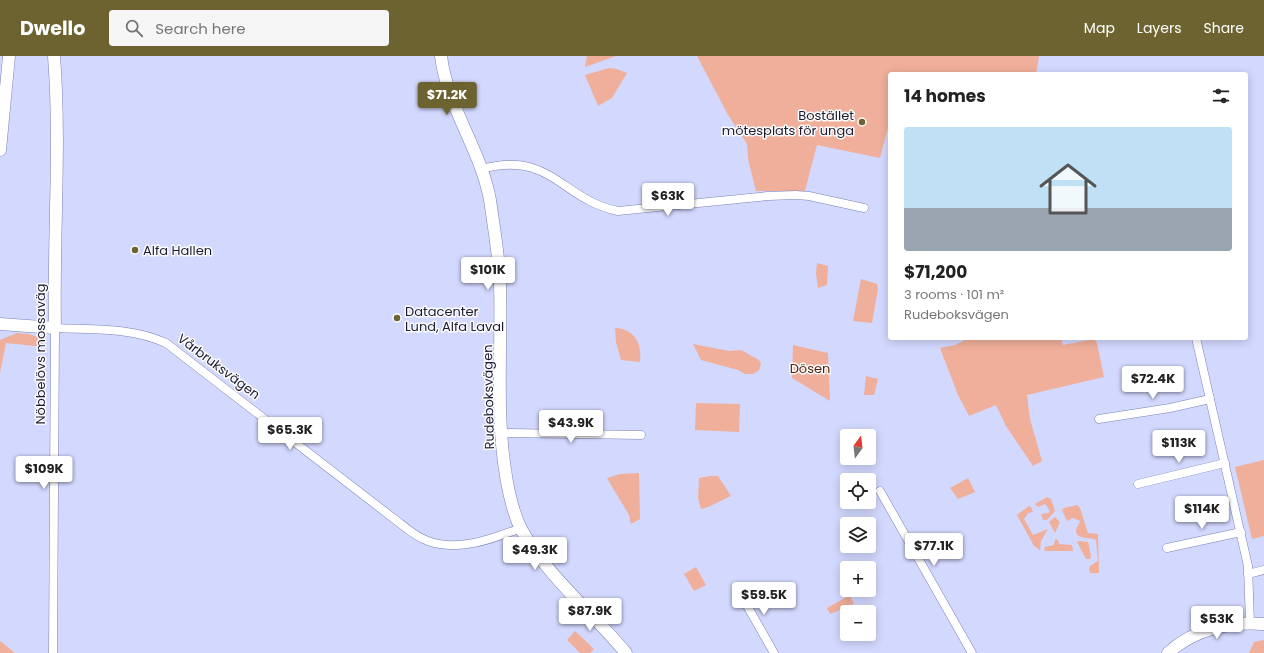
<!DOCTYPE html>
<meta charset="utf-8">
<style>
:root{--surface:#fff;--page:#f6f6f6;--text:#222;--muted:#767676;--line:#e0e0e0;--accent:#6c6330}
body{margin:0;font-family:Poppins,sans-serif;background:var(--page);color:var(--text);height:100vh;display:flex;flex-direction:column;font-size:15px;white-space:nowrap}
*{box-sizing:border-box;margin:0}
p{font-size:13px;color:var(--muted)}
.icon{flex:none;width:22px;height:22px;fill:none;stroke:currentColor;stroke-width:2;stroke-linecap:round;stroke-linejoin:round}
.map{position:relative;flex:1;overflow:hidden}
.details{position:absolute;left:888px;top:16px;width:360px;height:268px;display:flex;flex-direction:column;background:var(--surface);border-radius:4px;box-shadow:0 2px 10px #0003}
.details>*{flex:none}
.needle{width:26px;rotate:15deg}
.tools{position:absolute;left:840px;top:373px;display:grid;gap:8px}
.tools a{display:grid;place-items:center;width:36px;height:36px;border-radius:4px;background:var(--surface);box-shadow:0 2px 10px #0003;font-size:20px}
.price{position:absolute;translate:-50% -34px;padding:0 9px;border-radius:4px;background:#fff;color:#222;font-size:13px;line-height:26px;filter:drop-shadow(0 1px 2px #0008)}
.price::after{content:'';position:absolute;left:50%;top:24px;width:12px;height:9px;margin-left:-6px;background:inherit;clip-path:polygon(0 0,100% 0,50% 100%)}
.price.on{background:var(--accent);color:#fff}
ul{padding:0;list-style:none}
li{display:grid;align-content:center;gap:8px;height:212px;padding:0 16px}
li+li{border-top:1px solid var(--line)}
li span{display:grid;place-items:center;height:124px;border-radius:4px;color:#555}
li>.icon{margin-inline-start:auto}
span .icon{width:72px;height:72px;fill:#fffc;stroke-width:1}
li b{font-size:17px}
h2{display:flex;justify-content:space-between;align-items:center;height:48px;padding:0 16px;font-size:17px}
header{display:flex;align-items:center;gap:24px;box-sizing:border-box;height:56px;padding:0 20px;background:var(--accent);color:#fff}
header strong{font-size:19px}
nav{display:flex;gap:22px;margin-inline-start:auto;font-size:14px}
.search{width:280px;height:36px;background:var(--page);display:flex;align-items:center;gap:10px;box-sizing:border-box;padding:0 14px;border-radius:4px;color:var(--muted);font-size:15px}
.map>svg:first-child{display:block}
.green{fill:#efaf9a}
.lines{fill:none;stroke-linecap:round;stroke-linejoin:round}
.street-casing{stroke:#7a80b8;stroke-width:9}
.secondary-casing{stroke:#7a80b8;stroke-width:13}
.street{stroke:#fff;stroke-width:8}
.secondary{stroke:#fff;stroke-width:12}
.poi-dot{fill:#6c6330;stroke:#fcfcfc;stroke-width:1.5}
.labels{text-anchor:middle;stroke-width:3;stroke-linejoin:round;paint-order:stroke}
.poi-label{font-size:13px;fill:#1b1c33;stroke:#fcfcfc;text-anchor:start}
.street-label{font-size:13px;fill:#1b1c33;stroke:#fcfcfc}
.park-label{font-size:13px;fill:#521e0b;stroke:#fcfcfc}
</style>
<header>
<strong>Dwello</strong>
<div class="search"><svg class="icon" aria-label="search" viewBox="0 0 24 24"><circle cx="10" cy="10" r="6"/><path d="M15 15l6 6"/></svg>Search here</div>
<nav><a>Map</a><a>Layers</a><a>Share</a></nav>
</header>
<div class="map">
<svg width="1264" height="597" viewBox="0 0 1264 597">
<rect width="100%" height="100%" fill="#d3d8fe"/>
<!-- green -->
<g class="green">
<polygon points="587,0 616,0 585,11"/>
<polygon points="697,0 1039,0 1036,18 890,18 890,64 880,102 817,89 805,135 756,135 748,103 747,88 728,59"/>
<polygon points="609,12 617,13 627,17 612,42 598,50 585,19"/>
<polygon points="817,207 828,210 827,229 818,232 816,217"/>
<polygon points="861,223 877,228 878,233 872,267 853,265"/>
<path d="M615 272C635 273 642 288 640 306L621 304 616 286Z"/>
<path d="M17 277C30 278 39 278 45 291L6 287 0 317V284Z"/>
<polygon points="969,282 1061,282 1063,289 1094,283 1097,287 1104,321 1027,339 1030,363 1042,405 1033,410 1006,370 996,349 969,360 958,339 940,292 955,289"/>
<polygon points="693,288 729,295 741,294 759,304 761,308 759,314 753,318 745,318 738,314 701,304"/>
<polygon points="793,289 828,297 830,345 792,322"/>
<polygon points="866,320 878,323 874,339 864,339"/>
<polygon points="696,347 740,348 739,376 695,374"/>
<polygon points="1264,404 1264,480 1252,483 1235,411"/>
<polygon points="639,417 640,463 631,468 629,459 607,422 620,418"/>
<polygon points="710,420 718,420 731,440 708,451 701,453 698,442 699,422"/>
<polygon points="968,422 975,436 958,443 950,432"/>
<polygon points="1047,441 1051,443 1055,455 1047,464 1043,464 1041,458 1048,457 1050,455 1045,448 1038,451 1035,448"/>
<path d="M1077 449 1080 452 1088 477 1098 478 1099 517H1090L1089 513 1090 510 1098 505 1096 484C1091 481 1077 484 1076 475 1076 472 1079 469 1080 465L1073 462 1067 465 1062 454 1064 452Z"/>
<polygon points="1029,450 1031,451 1033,456 1028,457 1024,463 1033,479 1048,473 1041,485 1040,494 1034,490 1017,459"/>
<polygon points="1055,461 1060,466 1055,477 1049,466"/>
<polygon points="1055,483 1058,484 1059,488 1072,489 1073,495 1047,495 1044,494 1045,491 1054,489"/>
<polygon points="1079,485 1088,486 1091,500 1090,503 1086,503 1077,486"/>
<polygon points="696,511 706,529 694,535 684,518"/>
<polygon points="850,539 854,548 830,558 827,552"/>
<polygon points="575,575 594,593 590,597 580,597 567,584"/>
<polygon points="1264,584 1264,597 1249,597 1254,586"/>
<polygon points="0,585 15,597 0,597"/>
</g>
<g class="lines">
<!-- street casing -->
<g class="street-casing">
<g id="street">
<path d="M482 113C551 94 562 144 618 155L768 140 796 139 809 140 864 152"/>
<polyline points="1196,282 1248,510 1250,567"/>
<polyline points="1099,363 1170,352 1210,343"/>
<polyline points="501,377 641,379"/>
<polyline points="1138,428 1225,407"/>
<polyline points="880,435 972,597"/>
<polyline points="1167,492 1241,476"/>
<polyline points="1248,518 1264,514"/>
<polyline points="737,532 774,597"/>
<path d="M53 597 55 272C94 274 131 271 166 287L397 465C406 472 416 481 428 485 459 496 492 483 521 472"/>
</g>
</g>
<!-- secondary casing -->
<g class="secondary-casing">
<g id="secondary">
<path d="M441 0C447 51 481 94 490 144 494 172 499 200 500 228 502 294 495 361 507 426 510 442 514 459 521 473 548 521 591 555 626 597"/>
<polyline points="0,94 9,0"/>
<path d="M0 268 55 272C53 181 61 90 54 0"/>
<path d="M1168 597C1194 573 1230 565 1264 568"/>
</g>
</g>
<!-- street -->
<use href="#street" class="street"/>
<!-- secondary -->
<use href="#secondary" class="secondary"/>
</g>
<!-- markers -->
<g class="poi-dot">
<circle cx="862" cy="66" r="4"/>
<circle cx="135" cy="194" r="4"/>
<circle cx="397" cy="262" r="4"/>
</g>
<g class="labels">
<!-- poi labels -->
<g class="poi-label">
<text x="854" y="64" text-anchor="end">Bostället<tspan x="854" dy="15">mötesplats för unga</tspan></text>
<text x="143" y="199">Alfa Hallen</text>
<text x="405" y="260">Datacenter<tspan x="405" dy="15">Lund, Alfa Laval</tspan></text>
</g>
<!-- street labels -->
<g class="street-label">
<text transform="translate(40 298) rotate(-90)" y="5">Nöbbelövs mossaväg</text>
<text transform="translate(219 310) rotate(37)" y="5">Vårbruksvägen</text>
<text transform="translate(488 341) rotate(-91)" y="5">Rudeboksvägen</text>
</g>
<!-- park labels -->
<g class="park-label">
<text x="810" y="317">Dösen</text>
</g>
</g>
</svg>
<div class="tools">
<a><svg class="needle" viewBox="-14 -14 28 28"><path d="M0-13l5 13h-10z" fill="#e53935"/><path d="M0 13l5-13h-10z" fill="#767676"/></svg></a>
<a><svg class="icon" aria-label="locate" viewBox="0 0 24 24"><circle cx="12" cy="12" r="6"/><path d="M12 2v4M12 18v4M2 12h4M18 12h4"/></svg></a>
<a><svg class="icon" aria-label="layers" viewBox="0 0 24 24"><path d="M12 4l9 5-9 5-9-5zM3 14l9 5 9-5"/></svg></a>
<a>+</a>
<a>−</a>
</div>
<b class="price on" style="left:447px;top:60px">$71.2K</b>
<b class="price" style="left:668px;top:161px">$63K</b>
<b class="price" style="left:488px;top:235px">$101K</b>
<b class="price" style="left:1153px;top:344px">$72.4K</b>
<b class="price" style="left:571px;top:388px">$43.9K</b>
<b class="price" style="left:290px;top:395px">$65.3K</b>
<b class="price" style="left:1179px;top:408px">$113K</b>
<b class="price" style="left:44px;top:434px">$109K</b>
<b class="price" style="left:1202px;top:474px">$114K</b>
<b class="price" style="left:934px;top:511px">$77.1K</b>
<b class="price" style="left:535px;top:515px">$49.3K</b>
<b class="price" style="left:764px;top:560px">$59.5K</b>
<b class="price" style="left:590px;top:576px">$87.9K</b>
<b class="price" style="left:1217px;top:584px">$53K</b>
<section class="details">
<h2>14 homes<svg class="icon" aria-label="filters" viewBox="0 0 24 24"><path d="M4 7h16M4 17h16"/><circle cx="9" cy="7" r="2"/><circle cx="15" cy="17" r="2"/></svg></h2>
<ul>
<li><span style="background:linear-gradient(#bfe0f5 65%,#9aa5b1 0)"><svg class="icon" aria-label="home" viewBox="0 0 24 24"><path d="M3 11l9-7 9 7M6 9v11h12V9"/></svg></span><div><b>$71,200</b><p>3 rooms · 101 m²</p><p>Rudeboksvägen</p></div></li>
</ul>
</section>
</div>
